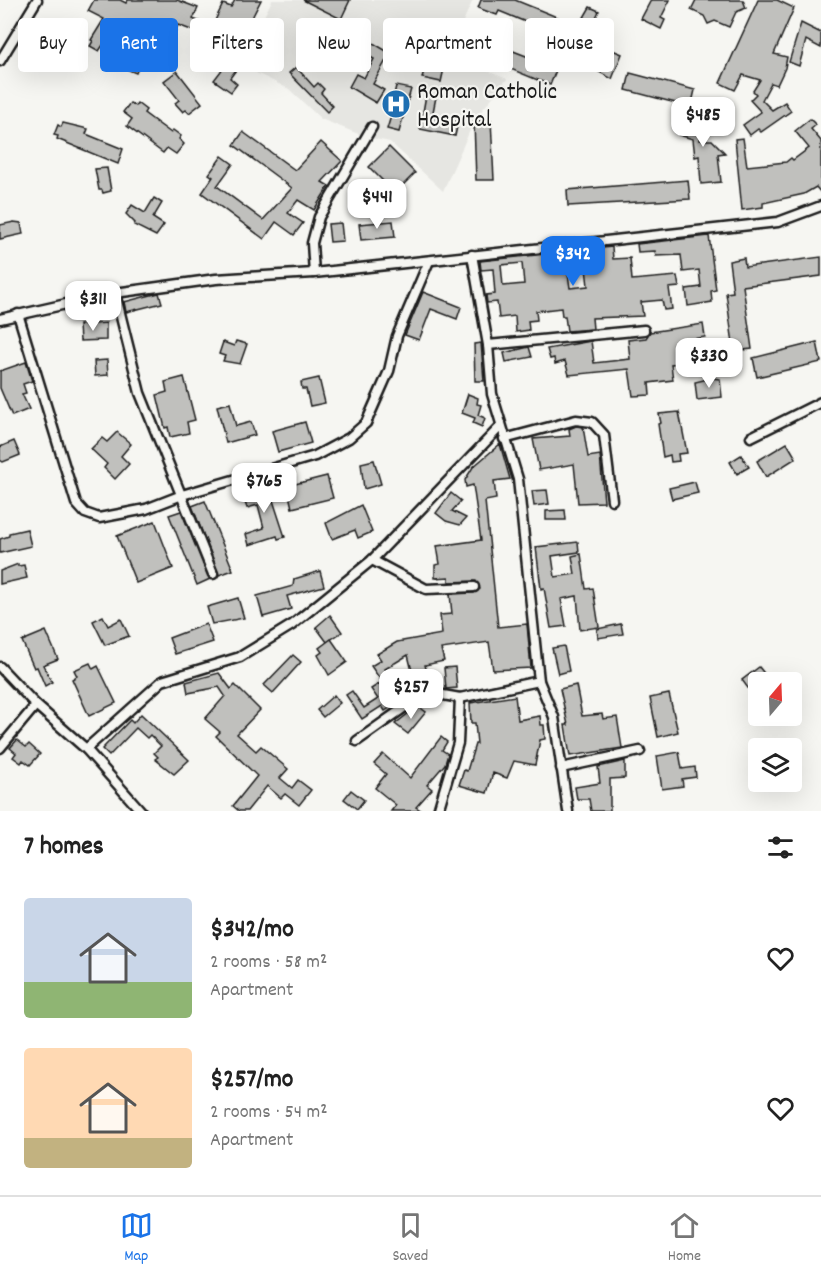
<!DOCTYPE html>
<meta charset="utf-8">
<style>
:root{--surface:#fff;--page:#f6f6f6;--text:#222;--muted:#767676;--line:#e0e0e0;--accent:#1a73e8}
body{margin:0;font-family:Dekko,sans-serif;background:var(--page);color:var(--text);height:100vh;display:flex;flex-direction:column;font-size:22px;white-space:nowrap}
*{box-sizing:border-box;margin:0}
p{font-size:20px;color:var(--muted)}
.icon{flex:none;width:33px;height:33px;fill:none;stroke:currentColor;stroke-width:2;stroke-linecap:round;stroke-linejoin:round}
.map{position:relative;height:811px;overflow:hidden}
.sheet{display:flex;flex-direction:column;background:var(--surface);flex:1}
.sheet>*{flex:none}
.hud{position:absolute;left:18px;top:18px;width:786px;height:54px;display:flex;gap:12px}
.needle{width:39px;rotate:19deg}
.fabs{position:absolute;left:748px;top:672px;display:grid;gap:12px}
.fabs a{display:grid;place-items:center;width:54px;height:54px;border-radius:6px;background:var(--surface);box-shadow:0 6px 24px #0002;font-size:30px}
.price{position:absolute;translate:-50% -51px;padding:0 14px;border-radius:12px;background:#fff;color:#222;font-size:20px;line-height:39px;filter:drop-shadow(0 2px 3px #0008)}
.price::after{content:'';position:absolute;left:50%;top:36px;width:18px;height:14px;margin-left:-9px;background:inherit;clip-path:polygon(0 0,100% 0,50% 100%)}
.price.on{background:var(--accent);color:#fff}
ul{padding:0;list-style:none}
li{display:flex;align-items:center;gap:18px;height:150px;padding:0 24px}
li span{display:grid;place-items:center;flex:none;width:168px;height:120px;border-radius:6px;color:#555}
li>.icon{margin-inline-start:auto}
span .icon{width:72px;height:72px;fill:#fffc;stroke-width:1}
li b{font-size:26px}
h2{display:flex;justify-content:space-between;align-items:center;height:72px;padding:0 24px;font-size:26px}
.pill{padding:0 21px;border-radius:6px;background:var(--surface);box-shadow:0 6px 24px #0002;font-size:21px;line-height:54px}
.pill.on{background:var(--accent);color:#fff}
.tabs{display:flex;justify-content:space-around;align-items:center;height:84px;border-top:2px solid var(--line);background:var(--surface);font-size:16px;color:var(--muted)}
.tabs a{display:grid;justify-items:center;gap:3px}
.tabs .on{color:var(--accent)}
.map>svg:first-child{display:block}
.built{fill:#e6e6e2}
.building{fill:#c0c0bd;stroke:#1c1c1c;stroke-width:1.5;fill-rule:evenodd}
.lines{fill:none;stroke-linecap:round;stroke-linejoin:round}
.minor-casing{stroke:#1c1c1c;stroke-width:13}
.minor{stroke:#f6f6f2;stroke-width:8}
.labels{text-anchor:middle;stroke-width:4.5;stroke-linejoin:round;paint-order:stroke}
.poi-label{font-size:24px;fill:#1c1c1c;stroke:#f6f6f2;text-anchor:start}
</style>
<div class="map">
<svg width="821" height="811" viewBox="0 0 821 811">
<rect width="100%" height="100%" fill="#f6f6f2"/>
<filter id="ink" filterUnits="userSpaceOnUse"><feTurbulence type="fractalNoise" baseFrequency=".0167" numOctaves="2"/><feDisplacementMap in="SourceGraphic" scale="12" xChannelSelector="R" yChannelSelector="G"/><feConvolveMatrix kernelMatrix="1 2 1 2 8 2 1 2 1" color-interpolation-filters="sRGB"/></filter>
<g filter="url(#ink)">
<!-- built -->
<polygon class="built" points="272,0 473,0 459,30 480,37 471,64 507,79 475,119 443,191 390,142 366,137 321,119 289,89 240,65"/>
<!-- building -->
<g class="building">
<polygon points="94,0 120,0 126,3 128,0 177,0 198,8 193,19 203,23 199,33 178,25 167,51 148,43 136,73 122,67 135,36 116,26 99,51 90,46 93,41 91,40 104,19 88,11"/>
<polygon points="235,0 261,0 236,49 226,39 210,31 223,4 231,7"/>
<polygon points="303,0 350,0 341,19"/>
<polygon points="481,0 515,0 579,26 590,7 599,11 592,26 597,29 591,41 622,54 612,79 566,54 572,41 499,11 497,15 478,8"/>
<polygon points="651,0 670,0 661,18 665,20 661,29 641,19"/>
<polygon points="696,0 743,0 746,8 736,12 729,27 715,21 708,24 704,16 691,10"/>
<polygon points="758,0 777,0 794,8 774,54 787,57 785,68 777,85 771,83 762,100 772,110 785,102 791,111 761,132 758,129 750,135 743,125 761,112 750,100 756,94 753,91 760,80 743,75 735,90 720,83"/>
<polygon points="801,23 821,33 821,48 806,40 799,66 789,62"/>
<polygon points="428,27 480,39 475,61 447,55 441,82 422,78 429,50 406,44 410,28 427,32"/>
<polygon points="368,40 390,53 373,84 384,90 376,103 349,87 356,74 364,78 374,59 361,52"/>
<polygon points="503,47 557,68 550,85 496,63"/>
<polygon points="227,63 236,70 230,78 237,84 231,92 214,80"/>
<polygon points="296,67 314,87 318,83 324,89 321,93 333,106 327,112 289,73"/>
<polygon points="177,71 202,103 189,113 186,110 183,112 175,103 179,100 164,81"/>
<polygon points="630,73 695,90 691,107 626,90"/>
<polygon points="396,86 411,89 399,132 387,129 396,100 393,99"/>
<polygon points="426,95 436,97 432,117 458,122 455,136 420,129"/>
<polygon points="130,103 135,106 137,103 146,110 144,113 171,133 173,130 181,136 179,139 184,144 176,154 167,148 163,153 127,126 132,119 123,112"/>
<polygon points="688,110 707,117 700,140 712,140 725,153 718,154 721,182 701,184 699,156 695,157 693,139 679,135"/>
<polygon points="810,119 816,125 811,129 821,141 821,193 816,187 804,194 763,203 763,207 742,210 735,139 743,138 747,166 786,162 791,158 793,160 809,148 795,131"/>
<polygon points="491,120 494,180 476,180 474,121"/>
<polygon points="63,123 88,129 86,134 123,149 118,164 57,139 58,136 54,135 58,125 61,127"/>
<polygon points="243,132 295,170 321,142 342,161 322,182 329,186 314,210 298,200 288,213 303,223 294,235 276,222 264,239 202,193 213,177 209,174 222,156 233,164 217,186 263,220 292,188 234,145"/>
<polygon points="389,147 415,173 395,193 369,167"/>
<polygon points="107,168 111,191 103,193 102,190 99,190 95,169"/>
<polygon points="688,180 690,199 568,206 567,190"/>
<polygon points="154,198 162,203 153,218 164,225 156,236 134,225 135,223 126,214 132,205 145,213"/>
<polygon points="393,221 395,237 361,240 359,224"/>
<polygon points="14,222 21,223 23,234 0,239 0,225"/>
<polygon points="341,223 343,241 330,242 328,224"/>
<polygon points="709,236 716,290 711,291 712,302 688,306 686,289 701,287 699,270 683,272 681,255 656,256 655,251 638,252 637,244"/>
<path d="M612 247 613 259 630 258 632 280 677 276 679 287 669 288 672 309 664 310 662 300 641 302 643 316 592 318 593 329 567 331 565 316H562L561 308 536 311 537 320 528 321 529 330 516 332 515 316 499 318 497 302 487 303 486 295 495 294 493 269 481 270 480 261ZM585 259 588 286 570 288 566 260ZM522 263 524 284 503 286 501 265Z"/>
<polygon points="821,257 821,276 743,286 752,349 734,351 726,293 733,292 729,261 744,258 745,267"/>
<polygon points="423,292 461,307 457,319 431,309 419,340 405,335"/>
<polygon points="159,293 162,303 126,312 124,302"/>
<polygon points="106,323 106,340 80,341 79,325"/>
<polygon points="703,324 705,337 687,340 689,362 671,364 673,380 649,383 650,395 633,396 629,369 569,375 565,361 555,364 554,358 550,359 547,349 591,341 594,363 630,359 628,340 646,338 650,332"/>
<polygon points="236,341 247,344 240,364 223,361 225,356 219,354 223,342 234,346"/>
<polygon points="817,342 821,362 757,377 753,358"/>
<polygon points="481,343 484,381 475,381 474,344"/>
<polygon points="529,347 532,357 506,362 504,353"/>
<polygon points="107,360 108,375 95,376 94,361"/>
<polygon points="26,362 32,381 23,384 26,393 22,394 29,409 12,416 0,388 0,371"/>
<polygon points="184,377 195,420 187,422 189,433 170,437 168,427 165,428 157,395 167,392 165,382"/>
<polygon points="319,378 325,403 310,406 306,389 302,389 301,382"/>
<polygon points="712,378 720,379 722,397 697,400 695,382"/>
<polygon points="468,394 478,398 477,404 481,405 478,415 485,418 482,427 473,423 475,418 462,413"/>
<polygon points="230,403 236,426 251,422 255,435 226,443 217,406"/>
<polygon points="679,412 687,453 678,454 679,461 671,462 670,455 663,457 658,424 661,423 659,414"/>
<polygon points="305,422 311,443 278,452 272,431"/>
<polygon points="576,426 583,427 588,457 600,455 604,502 578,503 574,464 539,470 533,439 570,436 569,429"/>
<polygon points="117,432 131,444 121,456 129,464 115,479 104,468 107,464 91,449 102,438 107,442"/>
<polygon points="14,441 20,455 3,462 0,460 0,447"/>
<polygon points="787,443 796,458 766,477 757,461"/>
<polygon points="500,444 510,479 494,481 496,499 485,501 498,627 527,624 531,668 493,670 489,642 441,649 444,661 425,665 429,679 415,683 408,655 385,669 399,689 388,696 394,705 385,711 382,706 362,719 346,695 352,691 364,708 378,699 371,689 382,682 371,666 381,660 377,654 397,642 442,634 440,615 452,614 450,594 474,593 480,589 476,581 449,582 449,577 435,578 435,565 440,564 437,546 481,540 473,485 466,487 465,480 473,467"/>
<polygon points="741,455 749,467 737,474 730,462"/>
<polygon points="374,460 381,484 364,489 361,463"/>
<polygon points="327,476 333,498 292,508 287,486"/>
<polygon points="695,482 698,493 672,499 669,488"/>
<polygon points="268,485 285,537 278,539 277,536 249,545 246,534 264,528 258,505 247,508 241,491"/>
<polygon points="547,490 549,504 534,506 532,491"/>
<polygon points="451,493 461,501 452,511 466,518 460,525 446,521 436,513"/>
<polygon points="205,501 233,570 219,575 192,506"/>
<polygon points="361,505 372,532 358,538 355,530 332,539 326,523"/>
<polygon points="565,510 566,520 546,520 546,511"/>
<polygon points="181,511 210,579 197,585 169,515"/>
<polygon points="155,521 173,568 136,583 117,536"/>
<polygon points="27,529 31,546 0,553 0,539 9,536 9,533"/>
<polygon points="578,542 579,552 552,556 555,577 575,574 572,556 581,554 586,589 593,588 599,627 580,630 577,596 561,599 566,626 551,628 544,588 541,589 536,547"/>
<polygon points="18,564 18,566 24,565 27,578 0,584 0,571"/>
<polygon points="320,571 324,586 287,596 291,609 263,617 257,596 293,586 294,579"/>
<polygon points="238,598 244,618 212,624 207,607"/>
<polygon points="330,615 342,632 327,642 316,627"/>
<polygon points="103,616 108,626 121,619 129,636 105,645 93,621"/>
<polygon points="206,624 213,642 175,654 169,638"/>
<polygon points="621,624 623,634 598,638 597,629"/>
<polygon points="46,631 58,659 43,665 52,682 45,686 37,667 34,668 22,641"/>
<polygon points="331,639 347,662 329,675 318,655 322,652 319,648"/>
<polygon points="564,646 569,671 558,674 552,648"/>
<polygon points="293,655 301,662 273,693 264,685"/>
<polygon points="90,663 93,669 98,666 116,703 89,716 72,679 77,676 74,670"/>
<polygon points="455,667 457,688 446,689 444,668"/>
<polygon points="759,667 771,682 759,682 759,703 742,680"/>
<polygon points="219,673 231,689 235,685 260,710 237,734 256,751 261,746 288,769 280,778 292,788 298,780 311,790 299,805 285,794 281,798 267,786 247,811 239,811 233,806 257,776 216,736 220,732 205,719 225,696 219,687 188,693 186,682"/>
<polygon points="576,685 582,716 602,714 603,719 617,717 622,748 570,756 565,725 568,725 560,689"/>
<polygon points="669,694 678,732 658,737 650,698"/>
<polygon points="334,695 340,703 323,717 317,710"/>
<polygon points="515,696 518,720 540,716 541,725 544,725 545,739 540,740 535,765 514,761 507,778 493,773 487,793 459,785 464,770 467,771 475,744 477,744 475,723 471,723 470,703"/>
<polygon points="418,706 426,712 408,734 395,724"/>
<polygon points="141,714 189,760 174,774 155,759 158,757 154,753 161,746 150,735 147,738 136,728 109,756 102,749 130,720 133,723"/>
<polygon points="441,737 447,742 442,750 448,754 445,764 427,785 432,789 416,807 422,811 391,811 396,805 375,788 386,774 374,764 383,754 410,778"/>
<polygon points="17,740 26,747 29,744 40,754 30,765 23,760 21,763 13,757 16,753 10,748"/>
<polygon points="679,752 682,769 695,767 696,777 682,779 683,786 662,789 657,756"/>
<polygon points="625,761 625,778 610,779 610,811 591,811 589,799 577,799 575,787 600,783 598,767"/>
<polygon points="351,790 364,800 357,809 344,799"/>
</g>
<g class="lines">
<!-- minor casing -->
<g class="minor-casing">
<g id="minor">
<polyline points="0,61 37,0"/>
<polyline points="472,255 488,345 492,394 518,479 539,681 554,717 568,811"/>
<polyline points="314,273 312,243 319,217 372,127"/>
<polyline points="115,293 140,393 213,574"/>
<polyline points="18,314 76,503 85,513 99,518 146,509 182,495 315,456 349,438 366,423 374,405 389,371 397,336 429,261"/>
<polyline points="0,319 115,293 216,279 314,273 778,222 821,206"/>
<polyline points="488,345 644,330"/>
<polyline points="751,437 821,402"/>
<polyline points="504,439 576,420 592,422 604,435 612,500"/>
<polyline points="372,560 426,589 474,587"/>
<polyline points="0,667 36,705 86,749 141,811"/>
<polyline points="357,741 426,692 460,698 539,681"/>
<polyline points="0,748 36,705"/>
<polyline points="86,749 162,681 240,657 292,625 372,560 500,427"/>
<polyline points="561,768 640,751"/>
<polyline points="438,811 458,743 460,698"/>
</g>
</g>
<!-- minor -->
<use href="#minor" class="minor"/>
</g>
</g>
<!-- icons -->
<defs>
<g id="hospital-disc" transform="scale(1.5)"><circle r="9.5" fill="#1f6fb2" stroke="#f6f6f2"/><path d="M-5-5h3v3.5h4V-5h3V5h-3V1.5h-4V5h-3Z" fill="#fff"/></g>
</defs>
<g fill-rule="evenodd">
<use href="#hospital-disc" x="396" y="104"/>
</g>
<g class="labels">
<!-- poi labels -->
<g class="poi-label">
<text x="417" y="98">Roman Catholic<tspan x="417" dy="28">Hospital</tspan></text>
</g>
</g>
</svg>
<div class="fabs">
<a><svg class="needle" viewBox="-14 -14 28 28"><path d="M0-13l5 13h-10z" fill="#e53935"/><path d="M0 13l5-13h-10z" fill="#767676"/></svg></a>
<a><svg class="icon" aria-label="layers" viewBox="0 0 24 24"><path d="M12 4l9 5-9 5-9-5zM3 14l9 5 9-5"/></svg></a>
</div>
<b class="price" style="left:703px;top:148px">$485</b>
<b class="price" style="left:377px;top:230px">$441</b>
<b class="price on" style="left:573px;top:287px">$342</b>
<b class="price" style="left:93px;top:332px">$311</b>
<b class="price" style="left:709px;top:389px">$330</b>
<b class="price" style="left:264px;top:514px">$765</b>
<b class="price" style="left:411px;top:720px">$257</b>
<div class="hud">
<a class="pill">Buy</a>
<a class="pill on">Rent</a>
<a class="pill">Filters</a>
<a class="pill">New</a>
<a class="pill">Apartment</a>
<a class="pill">House</a>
</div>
</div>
<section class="sheet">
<h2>7 homes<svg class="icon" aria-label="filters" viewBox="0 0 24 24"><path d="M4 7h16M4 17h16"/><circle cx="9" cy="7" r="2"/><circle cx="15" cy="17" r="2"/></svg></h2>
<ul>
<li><span style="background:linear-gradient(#c9d6e8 70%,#8fb573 0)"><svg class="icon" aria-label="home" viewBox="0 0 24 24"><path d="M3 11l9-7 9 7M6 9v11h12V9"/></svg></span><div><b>$342/mo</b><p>2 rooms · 58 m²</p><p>Apartment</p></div><svg class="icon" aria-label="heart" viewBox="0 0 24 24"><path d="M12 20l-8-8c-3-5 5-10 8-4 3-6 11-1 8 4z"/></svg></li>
<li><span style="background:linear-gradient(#ffd9b3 75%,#c2b280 0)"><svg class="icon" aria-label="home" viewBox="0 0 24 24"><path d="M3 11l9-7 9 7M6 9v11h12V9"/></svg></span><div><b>$257/mo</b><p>2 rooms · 54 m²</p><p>Apartment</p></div><svg class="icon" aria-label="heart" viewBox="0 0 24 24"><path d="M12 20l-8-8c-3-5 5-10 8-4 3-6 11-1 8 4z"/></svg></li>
</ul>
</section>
<nav class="tabs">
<a class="on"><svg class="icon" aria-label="map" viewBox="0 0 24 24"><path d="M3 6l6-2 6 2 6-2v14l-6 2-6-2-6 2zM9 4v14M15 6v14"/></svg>Map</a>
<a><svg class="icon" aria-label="saved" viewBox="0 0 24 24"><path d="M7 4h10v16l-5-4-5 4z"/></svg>Saved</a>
<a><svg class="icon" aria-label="home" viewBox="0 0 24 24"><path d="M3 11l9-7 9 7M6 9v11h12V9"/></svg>Home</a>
</nav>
